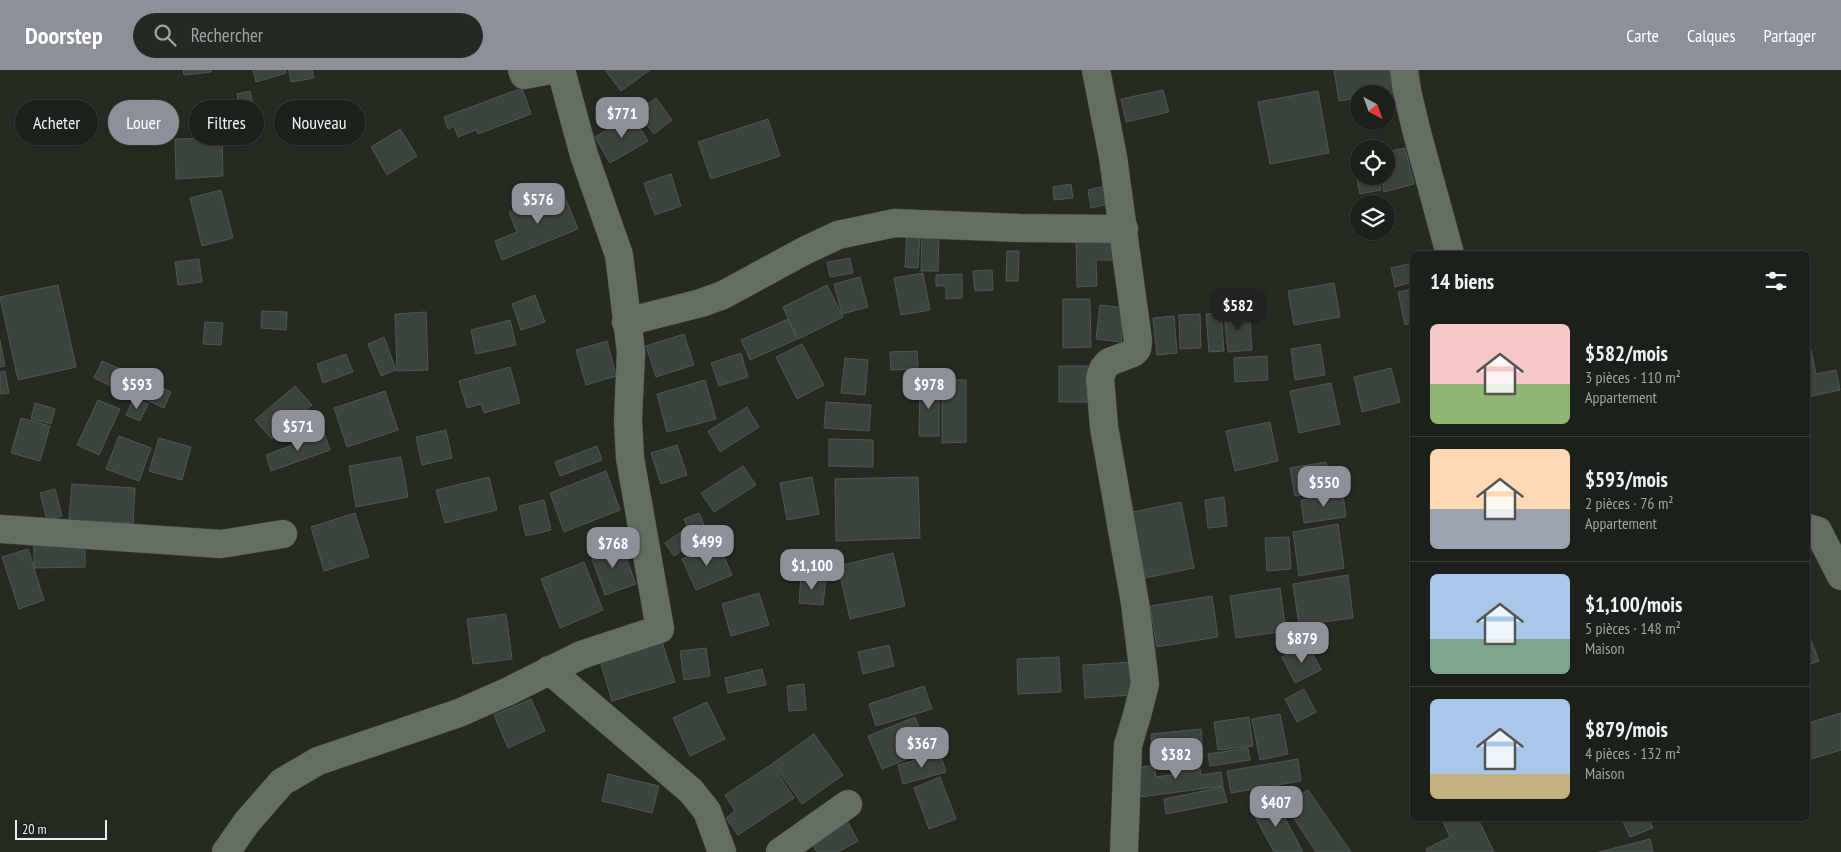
<!DOCTYPE html>
<html lang="fr">
<meta charset="utf-8">
<style>
:root{--surface:#1b211a;--page:#242923;--text:#f1f3f6;--muted:#a0a3a2;--line:#393e39;--accent:#8c9099}
body{margin:0;font-family:"PT Sans Narrow",sans-serif;background:var(--page);color:var(--text);height:100vh;display:flex;flex-direction:column;font-size:19px;white-space:nowrap}
*{box-sizing:border-box;margin:0}
p{font-size:16px;color:var(--muted)}
.icon{flex:none;width:28px;height:28px;fill:none;stroke:currentColor;stroke-width:2;stroke-linecap:round;stroke-linejoin:round}
.map{position:relative;flex:1;overflow:hidden}
.drawer{position:absolute;left:1410px;top:181px;width:400px;height:570px;display:flex;flex-direction:column;background:var(--surface);border-radius:8px;box-shadow:0 1px 4px #0004,0 0 0 1px var(--line)}
.drawer>*{flex:none}
.hud{position:absolute;left:15px;top:30px;width:475px;height:45px;display:flex;gap:10px}
.needle{width:32px;rotate:139deg}
.controls{position:absolute;left:1350px;top:15px;display:grid;gap:10px}
.controls a{display:grid;place-items:center;width:45px;height:45px;border-radius:50%;background:var(--surface);box-shadow:0 1px 4px #0004,0 0 0 1px var(--line);font-size:25px}
.scale{position:absolute;left:15px;bottom:12px;width:92px;box-sizing:border-box;padding-left:5px;border:2px solid #eaf0e9;border-top:0;font-size:14px;line-height:18px;white-space:nowrap;color:#eaf0e9;-webkit-text-stroke:4px #1a2219;paint-order:stroke}
.price{position:absolute;translate:-50% -42px;padding:0 11px;border-radius:10px;background:var(--accent);color:#fff;font-size:16px;line-height:32px;filter:drop-shadow(0 1px 2px #0008)}
.price::after{content:'';position:absolute;left:50%;top:30px;width:15px;height:11px;margin-left:-8px;background:inherit;clip-path:polygon(0 0,100% 0,50% 100%)}
.price.current{background:#222;color:#fff}
ul{padding:0;list-style:none}
li{display:flex;align-items:center;gap:15px;height:125px;padding:0 20px}
li+li{border-top:1px solid var(--line)}
li span{display:grid;place-items:center;flex:none;width:140px;height:100px;border-radius:8px;color:#555}
li>.icon{margin-inline-start:auto}
span .icon{width:60px;height:60px;fill:#fffc;stroke-width:1}
li b{font-size:21px}
h2{display:flex;justify-content:space-between;align-items:center;height:60px;padding:0 20px;font-size:21px}
.pill{padding:0 18px;border-radius:22px;background:var(--surface);box-shadow:0 1px 4px #0004,0 0 0 1px var(--line);font-size:18px;line-height:45px}
.pill.current{background:var(--accent);color:#fff}
header{display:flex;align-items:center;gap:30px;box-sizing:border-box;height:70px;padding:0 25px;background:var(--accent);color:#fff}
header strong{font-size:24px}
nav{display:flex;gap:28px;margin-inline-start:auto;font-size:18px}
.search{width:350px;height:45px;background:var(--page);display:flex;align-items:center;gap:12px;box-sizing:border-box;padding:0 18px;border-radius:28px;color:var(--muted);font-size:19px}
.map>svg:first-child{display:block}
.building{fill:#3c453b;stroke:#4f584e}
.lines{fill:none;stroke-linecap:round;stroke-linejoin:round}
.minor-casing{stroke:#424941;stroke-width:29}
.minor{stroke:#656e63;stroke-width:28}
</style>
<header>
<strong>Doorstep</strong>
<div class="search"><svg class="icon" aria-label="search" viewBox="0 0 24 24"><circle cx="10" cy="10" r="6"/><path d="M15 15l6 6"/></svg>Rechercher</div>
<nav><a>Carte</a><a>Calques</a><a>Partager</a></nav>
</header>
<div class="map">
<svg width="1841" height="782" viewBox="0 0 1841 782">
<rect width="100%" height="100%" fill="#242c22"/>
<!-- building -->
<g class="building">
<polygon points="183,0 211,0 211,2 184,5"/>
<polygon points="253,0 285,0 286,3 256,12"/>
<polygon points="289,0 312,0 314,8 291,12"/>
<polygon points="605,0 650,0 621,21"/>
<polygon points="1334,0 1398,0 1401,22 1386,24 1359,24 1359,28 1339,31"/>
<polygon points="522,18 531,44 478,64 476,60 458,67 454,56 448,59 444,47"/>
<polygon points="1163,20 1169,42 1126,52 1121,29"/>
<polygon points="250,21 255,45 242,48 237,24"/>
<polygon points="1318,21 1329,83 1270,94 1258,32"/>
<polygon points="656,28 672,50 654,64 637,42"/>
<polygon points="633,45 648,71 610,93 595,67"/>
<polygon points="768,49 780,86 711,109 698,72"/>
<polygon points="400,59 417,86 387,105 371,77"/>
<polygon points="222,68 223,106 176,109 175,69"/>
<polygon points="1405,78 1414,114 1384,122 1381,106 1386,106 1386,82"/>
<polygon points="1359,89 1359,106 1378,106 1381,120 1360,124 1353,90"/>
<polygon points="671,104 681,136 655,145 644,113"/>
<polygon points="1071,114 1073,128 1054,130 1053,117"/>
<polygon points="1105,116 1109,134 1091,138 1088,120"/>
<polygon points="221,120 233,168 202,176 190,128"/>
<polygon points="562,120 578,159 502,190 495,171 517,162 509,142"/>
<polygon points="922,161 939,162 938,201 921,201"/>
<polygon points="907,163 920,163 918,198 905,197"/>
<polygon points="1114,166 1114,190 1096,190 1097,216 1077,217 1076,167"/>
<polygon points="1007,181 1019,181 1018,211 1006,211"/>
<polygon points="850,188 853,203 830,207 827,192"/>
<polygon points="199,189 202,212 178,215 175,192"/>
<polygon points="1412,193 1412,212 1395,217 1391,198"/>
<polygon points="992,200 993,220 975,221 973,201"/>
<polygon points="923,203 930,240 901,245 894,208"/>
<polygon points="962,204 962,228 946,229 946,216 936,216 936,205"/>
<polygon points="860,207 868,237 842,244 834,214"/>
<polygon points="1334,213 1340,247 1294,255 1288,221"/>
<polygon points="58,215 76,297 18,310 0,227"/>
<polygon points="827,215 843,247 798,269 783,237"/>
<polygon points="1412,219 1412,253 1405,255 1398,222"/>
<polygon points="535,225 545,252 521,260 512,234"/>
<polygon points="1063,229 1090,229 1091,277 1063,278"/>
<polygon points="1100,235 1126,238 1121,272 1096,269"/>
<polygon points="262,241 287,242 286,260 261,258"/>
<polygon points="1249,241 1252,280 1228,282 1224,243"/>
<polygon points="426,242 428,300 397,301 395,244"/>
<polygon points="1221,243 1224,281 1209,282 1206,244"/>
<polygon points="1200,244 1201,278 1180,279 1179,245"/>
<polygon points="1174,246 1177,283 1157,285 1153,248"/>
<polygon points="788,249 797,269 750,290 741,270"/>
<polygon points="510,250 516,275 476,284 471,260"/>
<polygon points="205,252 223,253 221,275 203,274"/>
<polygon points="684,264 694,295 656,307 646,276"/>
<polygon points="384,267 396,300 381,306 368,274"/>
<polygon points="0,270 5,296 0,297"/>
<polygon points="607,271 616,306 586,315 576,280"/>
<polygon points="802,274 824,315 797,329 776,287"/>
<polygon points="1320,274 1325,305 1295,310 1291,279"/>
<polygon points="1811,280 1816,304 1836,300 1840,320 1808,327 1808,281"/>
<polygon points="917,281 918,299 891,300 890,282"/>
<polygon points="741,283 748,307 719,316 711,293"/>
<polygon points="346,284 353,302 323,313 317,294"/>
<polygon points="1267,286 1268,310 1235,312 1234,288"/>
<polygon points="845,288 868,290 865,325 841,323"/>
<polygon points="102,291 139,307 130,325 94,308"/>
<rect x="1059" y="296" width="29" height="36"/>
<polygon points="510,297 520,333 484,343 481,334 467,338 459,311"/>
<polygon points="1391,298 1400,332 1362,342 1354,307"/>
<polygon points="5,301 9,323 0,324 0,302"/>
<polygon points="145,310 171,322 164,338 138,326"/>
<polygon points="705,310 716,349 667,362 657,324"/>
<polygon points="942,310 966,310 966,372 942,373"/>
<polygon points="1331,313 1340,354 1299,363 1290,321"/>
<polygon points="920,314 939,314 939,366 919,366"/>
<polygon points="295,316 312,335 272,369 255,350"/>
<polygon points="385,321 398,360 347,377 334,338"/>
<polygon points="134,328 148,334 140,351 126,345"/>
<polygon points="98,330 120,339 99,385 77,375"/>
<polygon points="826,332 871,335 869,361 824,358"/>
<polygon points="35,333 55,339 51,354 31,349"/>
<polygon points="747,337 759,357 720,382 708,361"/>
<polygon points="21,348 50,356 40,391 11,383"/>
<polygon points="1270,352 1278,391 1235,401 1226,361"/>
<polygon points="446,360 452,388 422,395 416,367"/>
<polygon points="324,363 330,380 271,401 266,385"/>
<polygon points="119,366 151,378 139,411 106,399"/>
<polygon points="159,368 191,377 182,410 149,401"/>
<polygon points="829,369 873,370 873,397 829,396"/>
<polygon points="677,375 687,405 661,414 651,383"/>
<polygon points="597,376 602,390 560,406 555,392"/>
<polygon points="401,387 408,427 356,437 349,396"/>
<polygon points="1326,392 1331,420 1295,426 1290,398"/>
<polygon points="743,396 756,415 714,442 701,423"/>
<polygon points="606,401 620,440 564,462 550,423"/>
<polygon points="489,407 497,440 445,453 436,420"/>
<polygon points="812,407 819,444 787,450 780,413"/>
<polygon points="918,407 920,468 836,471 835,409"/>
<polygon points="72,414 135,418 133,453 69,450"/>
<polygon points="55,419 62,446 47,450 40,423"/>
<polygon points="1343,424 1346,447 1304,453 1301,430"/>
<polygon points="1224,427 1227,456 1208,458 1205,430"/>
<polygon points="544,430 551,460 526,466 519,436"/>
<polygon points="1181,432 1194,498 1145,508 1133,442"/>
<polygon points="355,443 369,487 324,501 311,457"/>
<polygon points="699,443 707,462 693,468 684,449"/>
<polygon points="1338,454 1344,498 1299,506 1293,462"/>
<polygon points="684,460 693,473 674,486 665,473"/>
<polygon points="1289,467 1291,499 1267,501 1265,468"/>
<polygon points="620,472 636,514 605,525 590,483"/>
<polygon points="85,473 85,497 34,498 34,474"/>
<polygon points="718,473 732,505 696,520 682,489"/>
<polygon points="28,479 44,530 19,539 2,487"/>
<polygon points="893,483 905,536 850,549 838,496"/>
<polygon points="584,492 603,540 560,558 541,509"/>
<polygon points="1348,505 1353,548 1299,555 1293,514"/>
<polygon points="801,506 826,509 823,535 799,533"/>
<polygon points="1280,518 1286,561 1236,568 1230,526"/>
<polygon points="759,523 769,555 731,566 722,534"/>
<polygon points="1212,526 1218,567 1157,577 1150,536"/>
<polygon points="506,544 512,589 473,594 467,549"/>
<polygon points="1808,565 1809,565 1819,591 1808,595"/>
<polygon points="662,572 675,612 612,631 600,591"/>
<polygon points="1308,574 1321,600 1295,613 1282,587"/>
<polygon points="889,575 894,596 863,604 858,582"/>
<polygon points="706,578 710,606 684,610 680,581"/>
<polygon points="1059,587 1061,622 1018,624 1017,589"/>
<polygon points="1133,592 1135,625 1085,628 1083,595"/>
<polygon points="762,599 766,615 728,623 725,608"/>
<polygon points="804,614 806,640 789,641 787,616"/>
<polygon points="924,616 932,639 876,656 869,634"/>
<polygon points="1304,619 1316,642 1297,652 1285,629"/>
<polygon points="531,629 545,661 508,678 494,645"/>
<polygon points="707,632 725,669 690,686 673,648"/>
<polygon points="1841,643 1841,680 1808,690 1808,653"/>
<polygon points="1280,644 1288,684 1260,690 1252,649"/>
<polygon points="915,647 928,681 882,699 868,666"/>
<polygon points="1249,647 1253,676 1218,680 1214,652"/>
<polygon points="1201,659 1203,687 1153,691 1151,664"/>
<polygon points="814,664 843,705 802,734 773,693"/>
<polygon points="1248,678 1250,690 1210,696 1208,684"/>
<polygon points="940,683 946,702 903,714 898,695"/>
<polygon points="1298,689 1301,711 1231,723 1227,701"/>
<polygon points="1199,692 1201,705 1221,702 1223,716 1140,727 1137,698 1154,695 1156,707 1177,704 1176,695"/>
<polygon points="772,694 794,728 738,765 726,748 735,741 725,725"/>
<polygon points="608,704 659,716 652,743 602,731"/>
<polygon points="940,707 956,749 929,759 914,718"/>
<polygon points="1223,717 1227,732 1166,744 1164,729"/>
<polygon points="1308,720 1351,782 1316,782 1285,735"/>
<polygon points="1274,728 1303,782 1274,782 1251,739"/>
<polygon points="1442,749 1478,749 1494,782 1427,782 1426,779 1450,767"/>
<polygon points="1622,749 1649,749 1653,758 1630,767"/>
<polygon points="847,751 858,771 838,782 817,782 811,772"/>
<polygon points="1650,769 1653,782 1599,782"/>
</g>
<g class="lines">
<!-- minor casing -->
<g class="minor-casing">
<g id="minor">
<polyline points="522,0 524,5 551,0"/>
<polyline points="1096,0 1113,87 1138,271 1137,279 1133,283 1109,292 1103,299 1100,308 1104,357 1135,533 1145,614 1137,645 1128,675 1124,782"/>
<polyline points="1404,0 1407,21 1416,59 1450,184"/>
<polyline points="626,252 701,233 723,225 804,181 838,165 895,153 1020,158 1124,159"/>
<polyline points="1808,458 1818,461 1841,506"/>
<polyline points="0,459 221,474 283,464"/>
<polyline points="549,600 691,721 707,741 722,782"/>
<polyline points="226,782 247,752 282,712 318,691 459,643 509,621 581,585 660,559 630,388 628,350 631,282 619,185 584,85 561,0"/>
<polyline points="780,782 848,734"/>
</g>
</g>
<!-- minor -->
<use href="#minor" class="minor"/>
</g>
</svg>
<div class="controls">
<a><svg class="needle" viewBox="-14 -14 28 28"><path d="M0-13l5 13h-10z" fill="#e53935"/><path d="M0 13l5-13h-10z" fill="#a0a3a2"/></svg></a>
<a><svg class="icon" aria-label="locate" viewBox="0 0 24 24"><circle cx="12" cy="12" r="6"/><path d="M12 2v4M12 18v4M2 12h4M18 12h4"/></svg></a>
<a><svg class="icon" aria-label="layers" viewBox="0 0 24 24"><path d="M12 4l9 5-9 5-9-5zM3 14l9 5 9-5"/></svg></a>
</div>
<div class="scale">20 m</div>
<b class="price" style="left:622px;top:69px">$771</b>
<b class="price" style="left:538px;top:155px">$576</b>
<b class="price current" style="left:1238px;top:261px">$582</b>
<b class="price" style="left:137px;top:340px">$593</b>
<b class="price" style="left:929px;top:340px">$978</b>
<b class="price" style="left:298px;top:382px">$571</b>
<b class="price" style="left:1324px;top:438px">$550</b>
<b class="price" style="left:707px;top:497px">$499</b>
<b class="price" style="left:613px;top:499px">$768</b>
<b class="price" style="left:812px;top:521px">$1,100</b>
<b class="price" style="left:1302px;top:594px">$879</b>
<b class="price" style="left:922px;top:699px">$367</b>
<b class="price" style="left:1176px;top:710px">$382</b>
<b class="price" style="left:1276px;top:758px">$407</b>
<div class="hud">
<a class="pill">Acheter</a>
<a class="pill current">Louer</a>
<a class="pill">Filtres</a>
<a class="pill">Nouveau</a>
</div>
<section class="drawer">
<h2>14 biens<svg class="icon" aria-label="filters" viewBox="0 0 24 24"><path d="M4 7h16M4 17h16"/><circle cx="9" cy="7" r="2"/><circle cx="15" cy="17" r="2"/></svg></h2>
<ul>
<li><span style="background:linear-gradient(#f6c9c9 60%,#8fb573 0)"><svg class="icon" aria-label="home" viewBox="0 0 24 24"><path d="M3 11l9-7 9 7M6 9v11h12V9"/></svg></span><div><b>$582/mois</b><p>3 pièces · 110 m²</p><p>Appartement</p></div></li>
<li><span style="background:linear-gradient(#ffd9b3 60%,#9aa5b1 0)"><svg class="icon" aria-label="home" viewBox="0 0 24 24"><path d="M3 11l9-7 9 7M6 9v11h12V9"/></svg></span><div><b>$593/mois</b><p>2 pièces · 76 m²</p><p>Appartement</p></div></li>
<li><span style="background:linear-gradient(#a9c7e8 65%,#7fa58c 0)"><svg class="icon" aria-label="home" viewBox="0 0 24 24"><path d="M3 11l9-7 9 7M6 9v11h12V9"/></svg></span><div><b>$1,100/mois</b><p>5 pièces · 148 m²</p><p>Maison</p></div></li>
<li><span style="background:linear-gradient(#a9c7e8 75%,#c2b280 0)"><svg class="icon" aria-label="home" viewBox="0 0 24 24"><path d="M3 11l9-7 9 7M6 9v11h12V9"/></svg></span><div><b>$879/mois</b><p>4 pièces · 132 m²</p><p>Maison</p></div></li>
</ul>
</section>
</div>
